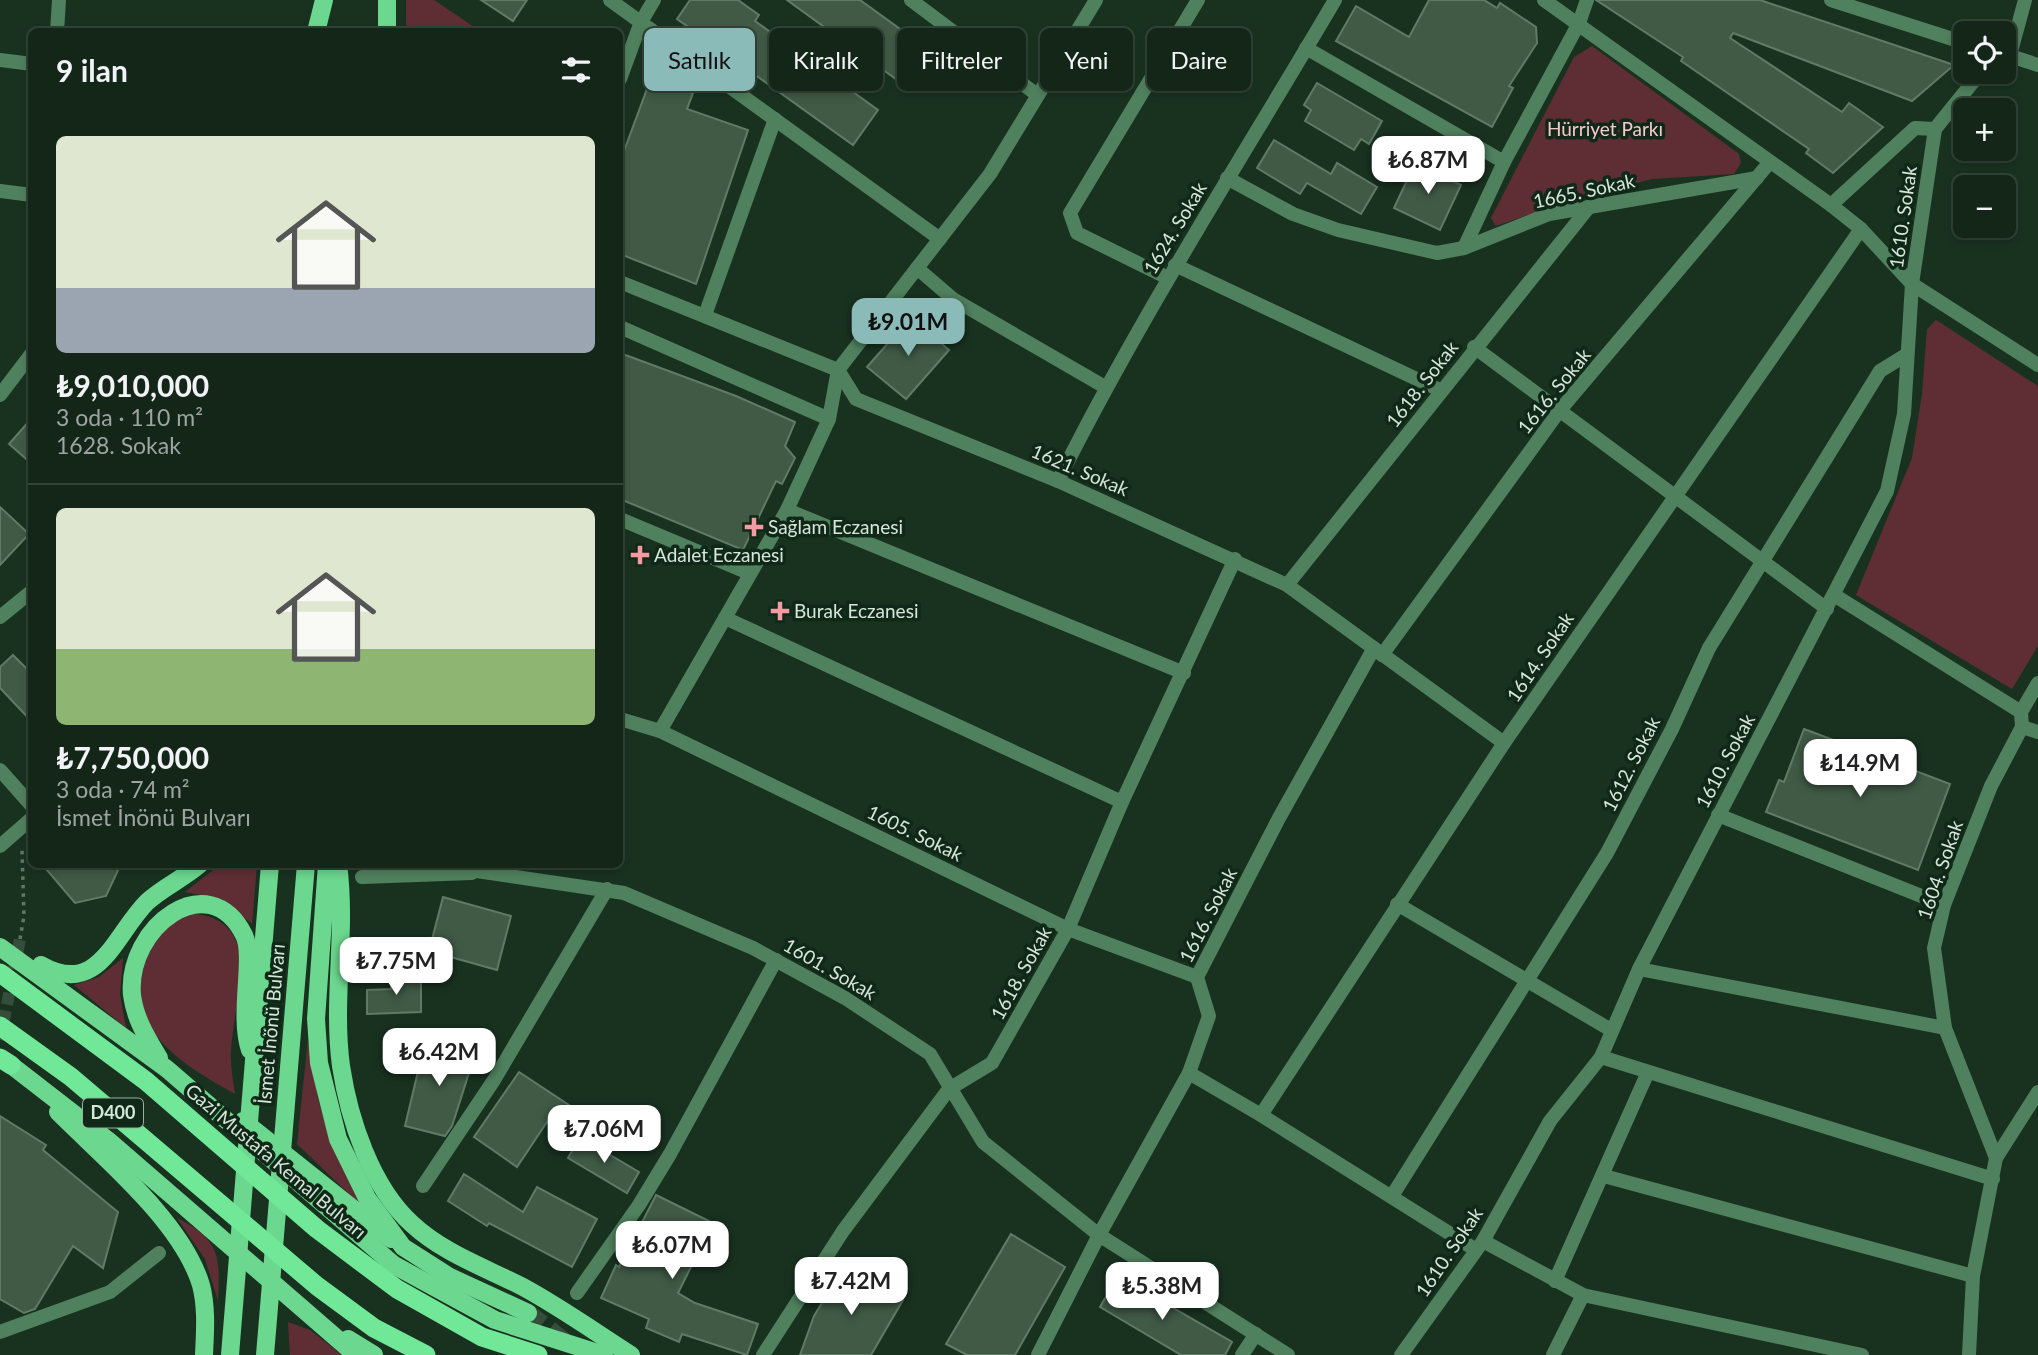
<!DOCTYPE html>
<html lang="tr">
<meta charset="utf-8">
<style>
:root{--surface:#132618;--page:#1c2e21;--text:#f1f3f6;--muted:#9da5a2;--line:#324337;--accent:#8bbbb9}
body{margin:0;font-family:Lato,sans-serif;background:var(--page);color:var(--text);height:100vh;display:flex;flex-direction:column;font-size:26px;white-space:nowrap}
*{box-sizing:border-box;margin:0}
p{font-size:23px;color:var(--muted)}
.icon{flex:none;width:38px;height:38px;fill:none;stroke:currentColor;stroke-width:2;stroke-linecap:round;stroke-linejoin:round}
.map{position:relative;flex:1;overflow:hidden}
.side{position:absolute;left:28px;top:28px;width:595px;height:840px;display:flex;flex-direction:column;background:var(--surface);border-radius:10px;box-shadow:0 4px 10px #0003,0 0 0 2px var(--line)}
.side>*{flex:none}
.guide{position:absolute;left:644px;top:28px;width:665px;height:63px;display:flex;gap:14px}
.tools{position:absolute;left:1953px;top:21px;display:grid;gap:14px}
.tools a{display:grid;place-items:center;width:63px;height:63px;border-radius:10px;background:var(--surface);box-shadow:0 4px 10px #0003,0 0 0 2px var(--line);font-size:35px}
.price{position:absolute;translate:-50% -60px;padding:0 16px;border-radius:14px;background:#fff;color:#222;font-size:23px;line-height:46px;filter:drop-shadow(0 2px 4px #0008)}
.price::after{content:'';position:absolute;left:50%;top:42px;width:21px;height:16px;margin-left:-10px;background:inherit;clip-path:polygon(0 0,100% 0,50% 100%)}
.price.on{background:var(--accent);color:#111}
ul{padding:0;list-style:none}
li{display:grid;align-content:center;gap:14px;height:371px;padding:0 28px}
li+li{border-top:2px solid var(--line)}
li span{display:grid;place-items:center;height:217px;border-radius:10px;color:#555}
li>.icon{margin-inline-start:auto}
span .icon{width:126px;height:126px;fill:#fffc;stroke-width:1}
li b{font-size:30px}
h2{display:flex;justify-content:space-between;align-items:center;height:84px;padding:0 28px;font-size:30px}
.chip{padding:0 24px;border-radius:10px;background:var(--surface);box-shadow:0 4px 10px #0003,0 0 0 2px var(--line);font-size:24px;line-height:63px}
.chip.on{background:var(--accent);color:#111}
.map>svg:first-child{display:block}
.green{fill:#5f2e34}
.building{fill:#405a46;stroke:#5f7b66;stroke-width:2}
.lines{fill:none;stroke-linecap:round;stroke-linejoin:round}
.pedestrian-tunnel{stroke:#364d3c;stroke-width:12;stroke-dasharray:12 6;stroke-linecap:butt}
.primary-tunnel{stroke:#364d3c;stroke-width:18;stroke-dasharray:18 9;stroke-linecap:butt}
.path{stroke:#617767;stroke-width:3.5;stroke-dasharray:3.5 5;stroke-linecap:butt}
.minor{stroke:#50815e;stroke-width:14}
.primary{stroke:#6cd78e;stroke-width:18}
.trunk{stroke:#70e898;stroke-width:19}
.poi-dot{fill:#f49aa3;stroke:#0f2817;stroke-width:2.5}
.labels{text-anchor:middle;stroke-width:7;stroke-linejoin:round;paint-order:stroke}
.shield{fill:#0f2817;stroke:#9bada0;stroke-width:2}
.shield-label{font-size:18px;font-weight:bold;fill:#d7e6da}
.park-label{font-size:19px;fill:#f9c8cb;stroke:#0f2817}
.street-label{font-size:19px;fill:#d7e6da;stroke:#0f2817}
.poi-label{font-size:19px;fill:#d7e6da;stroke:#0f2817;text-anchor:start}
</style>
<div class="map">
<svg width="2038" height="1355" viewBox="0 0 2038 1355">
<rect width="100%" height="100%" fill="#193220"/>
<!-- green -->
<g class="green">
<polygon points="406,0 434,0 480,31 406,31"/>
<polygon points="1592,46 1739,154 1741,163 1734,174 1652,179 1570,200 1496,226 1491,218 1574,57"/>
<polygon points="1936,320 2038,386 2038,646 2012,689 1856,595 1912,458 1922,394 1927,329"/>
<polygon points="221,864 257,865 252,924 222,899 185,892"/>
<path d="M185 913C268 916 234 995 231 1050 230 1065 233 1080 235 1094 191 1069 136 1039 139 981 140 969 142 955 149 945 156 933 174 922 185 913Z"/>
<polygon points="123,958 120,994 126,1028 74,985 99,977"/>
<polygon points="308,1039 318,1099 327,1129 368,1212 297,1144"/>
<path d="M177 1218C221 1240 220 1257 218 1301L205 1259Z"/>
<polygon points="288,1322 310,1330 342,1355 290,1355"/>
</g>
<!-- building -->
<g class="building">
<polygon points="481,0 527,0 513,21"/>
<polygon points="690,0 738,0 759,15 755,21 878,110 853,145 677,19"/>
<polygon points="787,0 860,0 925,47 900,82"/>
<polygon points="1429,0 1484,0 1497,8 1500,3 1536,27 1537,43 1509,86 1513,88 1492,127 1336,41 1356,6 1409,37"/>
<polygon points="1596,0 1760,0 1954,65 1912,101 1733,33 1730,38 1842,112 1849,103 1883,127 1833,173 1806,153 1809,149 1681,61 1683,57"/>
<polygon points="651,78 693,93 687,109 748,130 696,284 620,254 620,162"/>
<polygon points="1317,83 1382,121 1369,144 1361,139 1354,150 1305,121 1311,110 1304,105"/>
<polygon points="1274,140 1331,174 1337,163 1377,187 1361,214 1307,183 1300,194 1257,168"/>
<polygon points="1415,163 1461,185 1440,230 1394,208"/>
<polygon points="911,317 949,350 906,399 867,367"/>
<polygon points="620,353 736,396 795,422 785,446 795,458 782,484 776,481 743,550 620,499"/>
<polygon points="32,418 32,464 9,444"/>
<polygon points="0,507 29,534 0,565"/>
<polygon points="13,655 32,674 32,722 0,688 0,667"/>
<polygon points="1804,729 1852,747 1853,743 1888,756 1887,760 1950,784 1918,870 1766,812 1779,780 1784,782"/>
<polygon points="58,864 121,864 106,896 75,903 46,869"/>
<polygon points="443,897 511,916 497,970 429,951"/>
<polygon points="392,977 421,977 421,1012 367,1014 367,990 391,989"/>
<polygon points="425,1042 476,1051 452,1126 445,1136 405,1126"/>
<polygon points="519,1072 575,1109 561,1131 547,1122 517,1167 474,1137"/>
<polygon points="0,1116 46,1145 43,1150 118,1212 103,1268 73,1246 35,1309 24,1313 0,1299"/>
<polygon points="580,1137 639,1172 627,1193 568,1158"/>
<polygon points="464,1174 523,1212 537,1187 597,1219 572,1267 489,1223 487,1226 448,1201"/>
<polygon points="656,1195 713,1223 678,1293 695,1303 758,1324 747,1355 682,1334 679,1342 646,1328 649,1319 601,1298 616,1265 619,1267"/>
<polygon points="1011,1234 1065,1267 1015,1355 967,1355 946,1344"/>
<polygon points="845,1265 903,1300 871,1355 800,1355 814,1316"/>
<polygon points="1118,1276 1232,1342 1225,1355 1181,1355 1100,1307"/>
</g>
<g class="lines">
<!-- pedestrian-tunnel -->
<polyline class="pedestrian-tunnel" points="0,1040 20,939"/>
<!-- primary-tunnel -->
<polyline class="primary-tunnel" points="528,1313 568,1344"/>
<!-- path -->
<polyline class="path" points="20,939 24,916 22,850"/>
<!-- minor -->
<g class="minor">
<polyline points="610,0 940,239"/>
<polyline points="911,0 1036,94"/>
<polyline points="1544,0 1831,205 1861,229 1912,284 2038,365"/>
<polyline points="1831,0 1965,43"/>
<polyline points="57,32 59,0"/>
<polyline points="1306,48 1504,162"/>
<polyline points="2004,54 2038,65"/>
<polyline points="2010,55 2025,0"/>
<polyline points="0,60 32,64"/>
<polyline points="620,79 641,22 654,0"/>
<polyline points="1227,178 1293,214 1338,230 1437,253 1464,248 1549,214 1757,178"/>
<polyline points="0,191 32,195"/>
<polyline points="1831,205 1915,128 1935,129"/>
<polyline points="1464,248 1504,162 1579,23 1587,0"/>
<polyline points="1175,265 1442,391"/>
<polyline points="917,268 953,299 1105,387"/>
<polyline points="1168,278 1077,233 1070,213 1198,0"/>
<polyline points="620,282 838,370 856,399 1058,481 1287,585 1504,743"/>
<polyline points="705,315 775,119"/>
<polyline points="620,327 829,419"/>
<polyline points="1474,347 1827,609"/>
<polyline points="0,395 32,353"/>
<path d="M1058 481C1141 315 1241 160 1335 0"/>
<polyline points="787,510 1184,673"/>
<polyline points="620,519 749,573"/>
<polyline points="1287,585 1589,207"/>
<polyline points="1834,595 2021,712"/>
<polyline points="0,617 32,591"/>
<polyline points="725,618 1122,802"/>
<polyline points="1382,655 1560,410 1770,162"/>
<polyline points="620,719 660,731 1068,929 1197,977"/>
<polyline points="2022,727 2038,732"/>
<polyline points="660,731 787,510 829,419 838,370 990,174 1096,0"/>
<polyline points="0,770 32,806"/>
<polyline points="1718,815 1944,905"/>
<polyline points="0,846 32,818"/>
<polyline points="461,864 463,869 624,893 753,948 845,998 930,1054 983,1142 1099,1235 1288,1355"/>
<polyline points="362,877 472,873"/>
<polyline points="1397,904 1611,1030"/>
<polyline points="1639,969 1945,1028"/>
<polyline points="1601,1057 1993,1179"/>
<polyline points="1189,1073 1261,1115 1476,1250"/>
<polyline points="1261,1115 1504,743 1861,229"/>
<polyline points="1996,1158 1945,1028 1934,948 1944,905 1991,786 2022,727 2021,712 2038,683"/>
<polyline points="1604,1176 1973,1276"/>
<polyline points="423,1186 494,1080 607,889"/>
<polyline points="1392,1196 1607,853 1672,729 1709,648 1880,371 1906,355"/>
<polyline points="1483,1241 1583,1295 1862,1355"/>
<polyline points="1555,1281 1648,1072"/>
<polyline points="577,1293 639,1205 670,1154 776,960"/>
<polyline points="0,1332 110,1292 159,1253"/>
<polyline points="763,1355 843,1231 949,1089 992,1063 1068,929 1122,802 1235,559"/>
<polyline points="1038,1355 1099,1235 1189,1073 1209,1016 1197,977 1279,818 1374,648"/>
<polyline points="1242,1355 1256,1334"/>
<polyline points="1401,1355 1483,1241 1550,1121 1601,1057 1639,969 1887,491 1904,414 1912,284 1935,129 1981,72"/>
<polyline points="1553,1355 1583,1295"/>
<polyline points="1969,1355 1973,1276 1996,1158 2038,1092"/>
</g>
<!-- primary -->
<g class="primary">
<polyline points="316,32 324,0"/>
<polyline points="387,32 387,0"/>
<polyline points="327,864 316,1019 319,1063 338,1139 367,1198 403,1247 450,1277 528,1313"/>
<path d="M338 864C347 932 332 999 341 1066 349 1119 371 1187 412 1224 443 1253 486 1268 523 1287 560 1307 595 1332 631 1355"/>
<polyline points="0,947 167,1069 394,1265 495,1320 604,1355"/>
<path d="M41 965C99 998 114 935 147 902 162 888 184 878 200 864"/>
<path d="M159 1058C147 1038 135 1019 132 995 126 927 209 865 244 935 255 957 238 1015 250 1050"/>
<polyline points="11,1065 109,1141 356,1355"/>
<path d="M58 1112C105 1159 182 1222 201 1285 207 1308 205 1332 204 1355"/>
<polyline points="243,1121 391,1239"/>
<polyline points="348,1339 374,1355"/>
<polyline points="230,1355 270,864"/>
<polyline points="265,1355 306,864"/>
</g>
<!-- trunk -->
<g class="trunk">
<polyline points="0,973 146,1081 317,1229 397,1289 482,1337 538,1355"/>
<polyline points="0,1026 71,1077 317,1286 374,1328 426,1355"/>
<polyline points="0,1058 11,1065"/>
</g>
</g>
<!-- markers -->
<g class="poi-dot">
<path d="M750.5 516.5h7v7h7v7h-7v7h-7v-7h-7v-7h7z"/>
<path d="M636.5 544.5h7v7h7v7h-7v7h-7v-7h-7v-7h7z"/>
<path d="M776.5 600.5h7v7h7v7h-7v7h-7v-7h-7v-7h7z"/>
</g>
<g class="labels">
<!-- shield labels -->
<rect class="shield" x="83" y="1098.5" width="60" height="29" rx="5"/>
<g class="shield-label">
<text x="113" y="1119">D400</text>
</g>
<!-- park labels -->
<g class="park-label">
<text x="1605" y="136">Hürriyet Parkı</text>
</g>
<!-- street labels -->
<g class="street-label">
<text transform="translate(1584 191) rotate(-12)" y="7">1665. Sokak</text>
<text transform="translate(1903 217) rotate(-82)" y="7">1610. Sokak</text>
<text transform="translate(1175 228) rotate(-59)" y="7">1624. Sokak</text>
<text transform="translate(1422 384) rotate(-52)" y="7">1618. Sokak</text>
<text transform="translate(1554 391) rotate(-51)" y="7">1616. Sokak</text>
<text transform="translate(1080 470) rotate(23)" y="7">1621. Sokak</text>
<text transform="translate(1540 657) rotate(-56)" y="7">1614. Sokak</text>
<text transform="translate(1725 761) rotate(-62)" y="7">1610. Sokak</text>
<text transform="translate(1631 764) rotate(-63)" y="7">1612. Sokak</text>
<text transform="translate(915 833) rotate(26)" y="7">1605. Sokak</text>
<text transform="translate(1940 870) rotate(-71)" y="7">1604. Sokak</text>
<text transform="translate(1208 915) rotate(-63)" y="7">1616. Sokak</text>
<text transform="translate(830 969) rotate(30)" y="7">1601. Sokak</text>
<text transform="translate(1021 973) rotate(-61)" y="7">1618. Sokak</text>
<text transform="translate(271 1024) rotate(-85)" y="7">İsmet İnönü Bulvarı</text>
<text transform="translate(276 1161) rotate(40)" y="7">Gazi Mustafa Kemal Bulvarı</text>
<text transform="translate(1449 1252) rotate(-56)" y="7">1610. Sokak</text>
</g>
<!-- poi labels -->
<g class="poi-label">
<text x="768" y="534">Sağlam Eczanesi</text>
<text x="654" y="562">Adalet Eczanesi</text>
<text x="794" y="618">Burak Eczanesi</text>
</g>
</g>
</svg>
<div class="tools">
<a><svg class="icon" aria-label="locate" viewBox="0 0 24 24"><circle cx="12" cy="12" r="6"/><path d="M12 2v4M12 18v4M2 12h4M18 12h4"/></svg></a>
<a>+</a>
<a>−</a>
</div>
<b class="price" style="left:1428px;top:196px">₺6.87M</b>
<b class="price on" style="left:908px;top:358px">₺9.01M</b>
<b class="price" style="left:1860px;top:799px">₺14.9M</b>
<b class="price" style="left:396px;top:997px">₺7.75M</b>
<b class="price" style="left:439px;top:1088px">₺6.42M</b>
<b class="price" style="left:604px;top:1165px">₺7.06M</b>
<b class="price" style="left:672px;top:1281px">₺6.07M</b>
<b class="price" style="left:851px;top:1317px">₺7.42M</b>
<b class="price" style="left:1162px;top:1322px">₺5.38M</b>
<div class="guide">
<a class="chip on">Satılık</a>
<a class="chip">Kiralık</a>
<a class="chip">Filtreler</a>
<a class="chip">Yeni</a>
<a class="chip">Daire</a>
</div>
<section class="side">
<h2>9 ilan<svg class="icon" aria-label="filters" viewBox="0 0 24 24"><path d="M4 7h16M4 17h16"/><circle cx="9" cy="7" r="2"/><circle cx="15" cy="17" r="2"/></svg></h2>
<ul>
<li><span style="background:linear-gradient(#dfe7d0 70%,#9aa5b1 0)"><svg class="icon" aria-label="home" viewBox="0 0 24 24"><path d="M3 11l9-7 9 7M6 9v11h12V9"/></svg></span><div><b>₺9,010,000</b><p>3 oda · 110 m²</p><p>1628. Sokak</p></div></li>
<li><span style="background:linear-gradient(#dfe7d0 65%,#8fb573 0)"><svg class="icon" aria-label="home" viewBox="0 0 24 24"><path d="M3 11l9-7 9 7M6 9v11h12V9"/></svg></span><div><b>₺7,750,000</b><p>3 oda · 74 m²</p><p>İsmet İnönü Bulvarı</p></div></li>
</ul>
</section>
</div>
